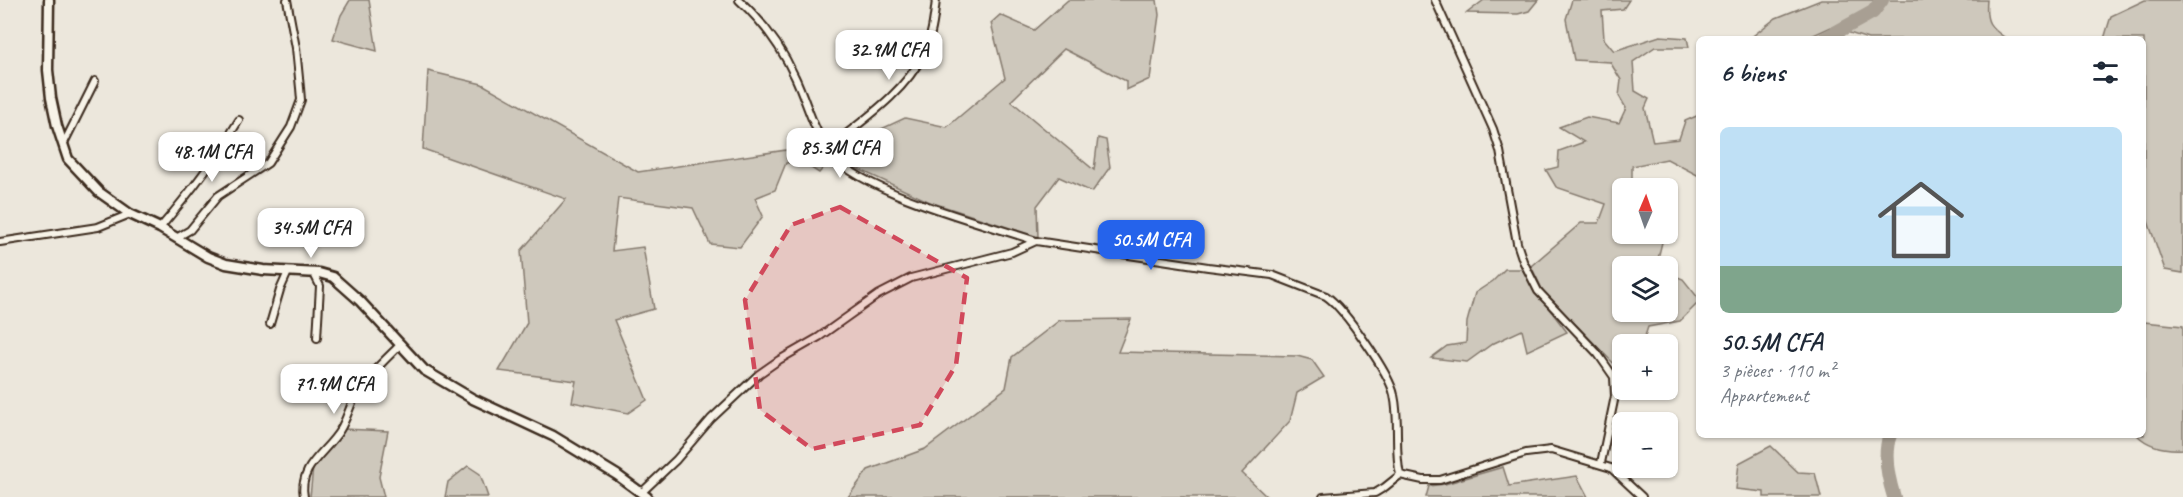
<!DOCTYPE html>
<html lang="fr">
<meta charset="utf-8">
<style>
:root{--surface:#fff;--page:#f6f6f7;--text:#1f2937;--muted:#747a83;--accent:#2563eb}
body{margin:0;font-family:Caveat,sans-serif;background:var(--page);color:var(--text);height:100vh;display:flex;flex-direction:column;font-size:22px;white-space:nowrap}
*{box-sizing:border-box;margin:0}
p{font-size:20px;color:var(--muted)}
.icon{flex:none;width:33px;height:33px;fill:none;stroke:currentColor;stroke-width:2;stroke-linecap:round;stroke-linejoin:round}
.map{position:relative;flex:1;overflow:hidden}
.details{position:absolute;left:1696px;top:36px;width:450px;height:402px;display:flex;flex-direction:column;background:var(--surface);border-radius:9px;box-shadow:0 2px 4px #0004}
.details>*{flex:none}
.needle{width:39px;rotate:2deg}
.tools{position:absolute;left:1612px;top:178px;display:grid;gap:12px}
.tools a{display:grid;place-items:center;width:66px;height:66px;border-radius:9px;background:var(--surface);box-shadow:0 2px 4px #0004;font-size:30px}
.price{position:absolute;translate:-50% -51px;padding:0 14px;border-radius:12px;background:#fff;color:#222;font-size:20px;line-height:39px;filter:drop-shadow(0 2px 3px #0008)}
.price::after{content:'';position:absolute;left:50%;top:36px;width:18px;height:14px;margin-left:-9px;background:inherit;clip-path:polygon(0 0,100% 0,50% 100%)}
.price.selected{background:var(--accent);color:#fff}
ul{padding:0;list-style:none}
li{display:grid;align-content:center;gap:12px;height:318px;padding:0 24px}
li span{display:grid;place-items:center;height:186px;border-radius:9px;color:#555}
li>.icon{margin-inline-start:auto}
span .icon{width:108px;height:108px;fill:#fffc;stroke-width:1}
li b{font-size:26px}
h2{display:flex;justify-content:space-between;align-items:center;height:72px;padding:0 24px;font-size:26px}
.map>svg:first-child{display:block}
.green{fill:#cec8bc;stroke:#84796d;stroke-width:1.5}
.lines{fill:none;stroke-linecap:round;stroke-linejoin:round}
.river{stroke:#a89f93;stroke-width:14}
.street-casing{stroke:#3b2a1e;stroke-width:10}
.secondary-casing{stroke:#3b2a1e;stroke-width:13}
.street{stroke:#f7f3e8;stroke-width:6}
.secondary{stroke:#f7f3e8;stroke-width:8}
.marked{fill:#d1495b;fill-opacity:0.2;stroke:#d1495b;stroke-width:4.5;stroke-dasharray:12 8;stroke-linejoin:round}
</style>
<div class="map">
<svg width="2183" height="497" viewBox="0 0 2183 497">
<rect width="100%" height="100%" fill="#ece7dc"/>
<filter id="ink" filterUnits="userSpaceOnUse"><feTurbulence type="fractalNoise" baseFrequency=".0167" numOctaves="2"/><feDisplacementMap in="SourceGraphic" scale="12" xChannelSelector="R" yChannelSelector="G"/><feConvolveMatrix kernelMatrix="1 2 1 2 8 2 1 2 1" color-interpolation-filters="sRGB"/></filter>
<g filter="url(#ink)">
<!-- green -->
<g class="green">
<polygon points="350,0 369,0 377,51 333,39 341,15"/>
<polygon points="1068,0 1157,0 1159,15 1150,79 1126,90 1126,81 1064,49 1011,101 1094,170 1098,138 1106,140 1110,167 1092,192 1059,177 1037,206 1038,237 930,202 845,163 838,149 905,118 947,127 1005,78 991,23 1000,15 1034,30"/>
<polygon points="1484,0 1538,0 1529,11 1518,14 1467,13"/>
<polygon points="1572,0 1629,0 1623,9 1602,11 1604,39 1614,51 1660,36 1687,38 1689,47 1655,47 1633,62 1635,91 1649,99 1645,108 1653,142 1679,139 1685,121 1699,115 1699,176 1667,159 1632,166 1632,189 1623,189 1623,234 1664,234 1656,267 1623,267 1623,312 1668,312 1668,273 1683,279 1699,299 1699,302 1680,321 1648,327 1642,345 1623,345 1623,364 1618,368 1543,291 1531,266 1581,223 1599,223 1606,204 1556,187 1546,170 1558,167 1559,151 1584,142 1559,127 1587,117 1619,123 1626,108 1619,96 1621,80 1610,62 1574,60 1566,19"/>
<path d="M1821 0H1987C1985 22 1989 27 2007 39H1868L1831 27 1805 39H1749L1776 18Z"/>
<polygon points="2145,0 2183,0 2183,273 2165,270 2144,210 2144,39 2104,39 2111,16"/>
<polygon points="428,71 482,84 638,172 813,146 829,161 819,173 802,162 786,163 775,190 755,198 763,216 740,247 710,244 693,208 618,198 612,251 643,247 654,309 614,320 647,400 628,413 572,402 576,381 499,371 527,323 521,251 566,199 423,149"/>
<polygon points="1505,269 1522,269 1537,293 1567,332 1527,351 1522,330 1492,344 1467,362 1431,358 1447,346 1466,343 1467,322 1475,293 1493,281"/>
<polygon points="1131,319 1118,352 1297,356 1312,360 1324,377 1297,393 1290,421 1242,473 1267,497 848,497 868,470 925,449 1006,388 1012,357 1060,320"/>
<path d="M2144 322 2183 326V449C2166 450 2149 447 2137 435H2144Z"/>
<polygon points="343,429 388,431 379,477 384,497 310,497 313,467"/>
<polygon points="1771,446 1798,472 1815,473 1821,497 1764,497 1764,492 1736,489 1739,463"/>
<polygon points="468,466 480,474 488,497 445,497 448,482"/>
<polygon points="1503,467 1509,486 1577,476 1588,497 1426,497 1429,486 1445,484"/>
</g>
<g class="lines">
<!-- river -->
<g class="river">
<polyline points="1824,39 1873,12 1882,0"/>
<path d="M1890 435C1883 454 1888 478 1894 497"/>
</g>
<!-- street casing -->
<g class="street-casing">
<g id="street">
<path d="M739 0C762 21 782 48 795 77 806 100 812 126 826 148 852 191 987 224 1036 241"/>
<polyline points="1435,0 1493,129 1500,151 1517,243 1523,261 1538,291 1598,354 1614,377 1615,396 1601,463"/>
<polyline points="63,145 95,81"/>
<path d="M826 150C860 122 903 95 923 55 932 38 934 18 936 0"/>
<path d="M160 228C189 194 216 158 239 120"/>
<polyline points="176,238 190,230 218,196 268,163 291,127 301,100 300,88 296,48 287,0"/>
<polyline points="0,242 98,227 130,214"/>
<polyline points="313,272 320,286 317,338"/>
<polyline points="270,324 280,290 288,272"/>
<path d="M641 493 676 460 711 419 759 374 779 360 819 337 878 295 911 278 1012 252 1036 241 1208 267 1272 275 1326 296C1344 308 1390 374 1394 395 1400 421 1394 449 1400 475L1423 480H1440L1526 453 1551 450 1611 468 1642 497"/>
<path d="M304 497C298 466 326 453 340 430 347 419 350 404 357 393 369 374 386 359 401 344"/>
<polyline points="1323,497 1375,493 1385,487 1400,475"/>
</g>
</g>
<!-- secondary casing -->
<g class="secondary-casing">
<polyline id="secondary" points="49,0 48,70 51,98 57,126 68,159 99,192 130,214 160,228 208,257 226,264 263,270 319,273 333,277 360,301 424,370 473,399 553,436 617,475 647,497"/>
</g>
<!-- street -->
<use href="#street" class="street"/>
<!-- secondary -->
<use href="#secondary" class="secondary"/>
</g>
</g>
<!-- marked area -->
<path class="marked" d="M840 207 967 278 956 365 920 425 812 449 760 410 745 300 791 225Z"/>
</svg>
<div class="tools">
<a><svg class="needle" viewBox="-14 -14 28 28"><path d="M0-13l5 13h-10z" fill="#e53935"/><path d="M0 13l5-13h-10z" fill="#747a83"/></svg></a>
<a><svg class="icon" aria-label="layers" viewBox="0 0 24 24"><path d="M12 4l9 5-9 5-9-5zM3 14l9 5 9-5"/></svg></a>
<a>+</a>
<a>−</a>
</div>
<b class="price" style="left:889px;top:81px">32.9M CFA</b>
<b class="price" style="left:840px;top:179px">85.3M CFA</b>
<b class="price" style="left:212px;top:183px">48.1M CFA</b>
<b class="price" style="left:311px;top:259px">34.5M CFA</b>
<b class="price selected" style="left:1151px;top:271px">50.5M CFA</b>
<b class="price" style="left:334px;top:415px">71.9M CFA</b>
<section class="details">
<h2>6 biens<svg class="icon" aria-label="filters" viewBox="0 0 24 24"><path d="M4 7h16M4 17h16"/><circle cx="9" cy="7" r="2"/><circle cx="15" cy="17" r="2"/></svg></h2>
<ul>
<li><span style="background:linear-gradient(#bfe0f5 75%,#7fa58c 0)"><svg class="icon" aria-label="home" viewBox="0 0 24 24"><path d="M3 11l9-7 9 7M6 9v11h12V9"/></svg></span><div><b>50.5M CFA</b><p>3 pièces · 110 m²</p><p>Appartement</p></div></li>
</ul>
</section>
</div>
